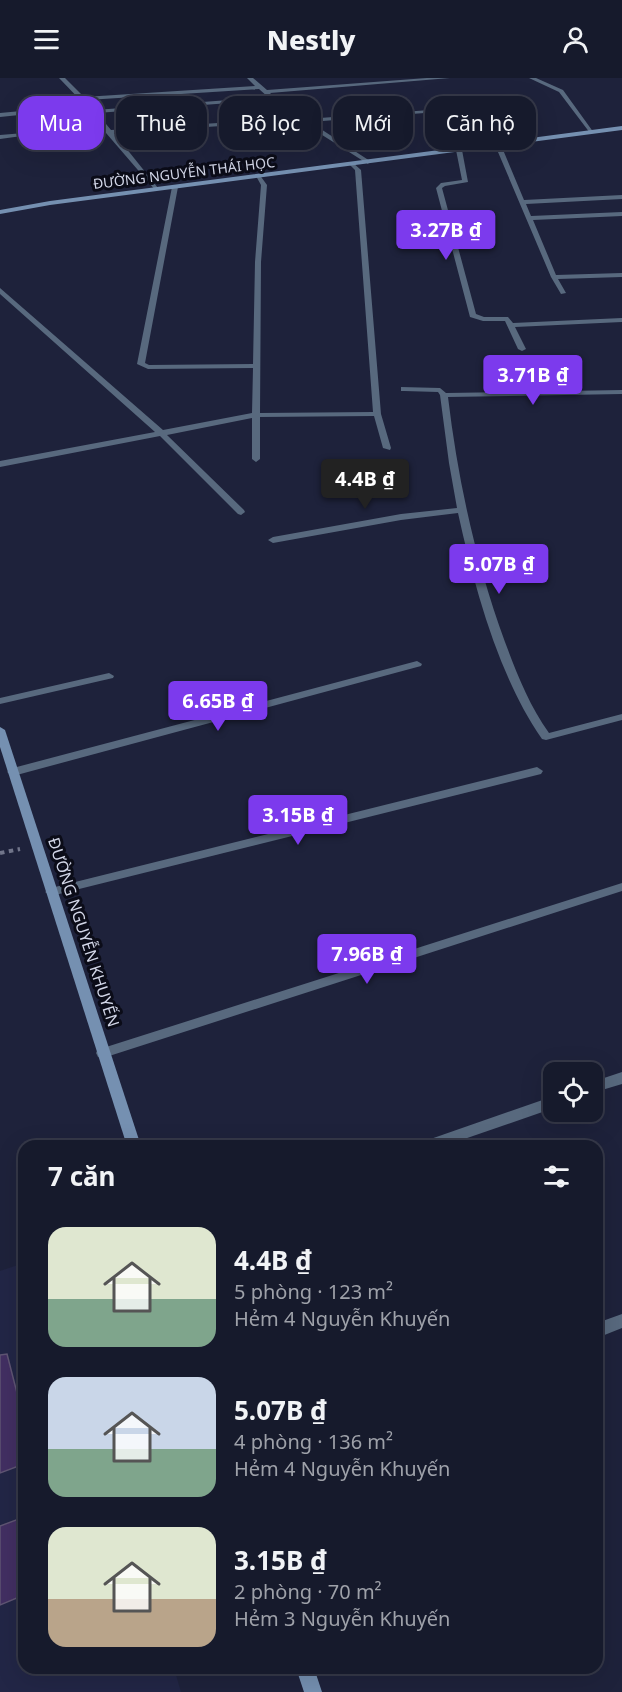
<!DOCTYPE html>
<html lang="vi">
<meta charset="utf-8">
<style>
:root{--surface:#161a2c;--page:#1f2334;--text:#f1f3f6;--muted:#9ea1a9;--line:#353848;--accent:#7c3aed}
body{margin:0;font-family:"Noto Sans",sans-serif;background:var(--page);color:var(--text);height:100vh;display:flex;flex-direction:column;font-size:22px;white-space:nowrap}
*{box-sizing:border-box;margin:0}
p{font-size:20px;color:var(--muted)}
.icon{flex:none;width:33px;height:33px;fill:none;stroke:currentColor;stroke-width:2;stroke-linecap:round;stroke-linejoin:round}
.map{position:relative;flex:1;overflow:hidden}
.details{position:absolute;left:18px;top:1062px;width:585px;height:534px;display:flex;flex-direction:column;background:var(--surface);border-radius:18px;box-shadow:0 6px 24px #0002,0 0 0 2px var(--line)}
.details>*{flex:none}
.banner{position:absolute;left:18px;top:18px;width:586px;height:54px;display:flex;gap:12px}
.controls{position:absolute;left:543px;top:984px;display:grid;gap:12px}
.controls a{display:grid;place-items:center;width:60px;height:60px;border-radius:12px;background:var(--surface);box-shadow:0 6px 24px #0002,0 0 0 2px var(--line);font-size:30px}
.price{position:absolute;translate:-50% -51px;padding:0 14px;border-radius:6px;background:var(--accent);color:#fff;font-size:20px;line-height:39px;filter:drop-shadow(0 2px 3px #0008)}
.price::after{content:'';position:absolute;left:50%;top:36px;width:18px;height:14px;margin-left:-9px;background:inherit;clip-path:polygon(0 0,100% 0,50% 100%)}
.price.current{background:#222;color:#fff}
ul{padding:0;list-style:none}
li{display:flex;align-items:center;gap:18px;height:150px;padding:0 30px}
li span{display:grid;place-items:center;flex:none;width:168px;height:120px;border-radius:18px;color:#555}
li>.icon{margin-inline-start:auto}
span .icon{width:72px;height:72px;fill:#fffc;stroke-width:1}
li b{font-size:26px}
h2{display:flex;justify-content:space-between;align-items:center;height:72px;padding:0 30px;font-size:26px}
.chip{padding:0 21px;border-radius:18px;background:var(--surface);box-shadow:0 6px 24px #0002,0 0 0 2px var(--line);font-size:21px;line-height:54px}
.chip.current{background:var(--accent);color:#fff}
header{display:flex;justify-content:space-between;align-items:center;height:78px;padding:0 30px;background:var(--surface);font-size:27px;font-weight:800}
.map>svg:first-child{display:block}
.built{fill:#222646}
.building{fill:#422f62;stroke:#5f5573;stroke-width:1.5}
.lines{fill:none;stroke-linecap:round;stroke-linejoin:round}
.path{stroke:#71758a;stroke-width:4;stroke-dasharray:4.5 4.5;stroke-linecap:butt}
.lane{fill:#58697e;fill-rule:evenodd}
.street{fill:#58697e;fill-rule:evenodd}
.secondary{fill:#7590b1;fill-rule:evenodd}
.labels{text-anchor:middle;stroke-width:6;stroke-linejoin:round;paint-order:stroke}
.far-street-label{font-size:14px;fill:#d2d6e7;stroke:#0b0c18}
.street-label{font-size:16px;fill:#d2d6e7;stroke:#0b0c18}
</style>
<header><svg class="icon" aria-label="menu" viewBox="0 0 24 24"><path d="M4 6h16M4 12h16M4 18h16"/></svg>Nestly<svg class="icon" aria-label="person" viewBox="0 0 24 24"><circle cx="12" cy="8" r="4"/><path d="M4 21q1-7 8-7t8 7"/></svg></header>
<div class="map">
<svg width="622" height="1614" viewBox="0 0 622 1614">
<rect width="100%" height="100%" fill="#1e223b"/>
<!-- built -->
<polygon class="built" points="24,1185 24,1590 174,1590 181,1614 0,1614 0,1193"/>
<!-- building -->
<g class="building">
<polygon points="7,1276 24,1342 24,1386 0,1395 0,1277"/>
<polygon points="24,1439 24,1517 0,1527 0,1448"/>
</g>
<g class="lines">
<!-- path -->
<polyline class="path" points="0,775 20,771"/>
<!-- lane -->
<g class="lane">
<polygon points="352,84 361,92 381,336 391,370 390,372 383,370 374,338 260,339 260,381 256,384 252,381 252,340 167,357 244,432 245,434 241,437 238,436 160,358 0,389 0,383 155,354 0,216 0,210 163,352 252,335 253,290 148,291 137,286 172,109 175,107 178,109 145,285 149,287 253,286 255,184 261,107 256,98 259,96 267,107 261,184 260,335 373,334 355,92 349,86"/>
<polygon points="109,595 114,598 113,600 0,626 0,620"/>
<polygon points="622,1236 622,1250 597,1260 597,1245"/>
</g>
<!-- street -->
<g class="street">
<path d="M59 0H65L84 19 255 8 247 0H253L267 12 427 0H450L270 15 282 26 306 41 485 28 488 30 310 44 370 83 368 86 300 43 114 55 158 110 156 113 106 55 87 30 0 39V35L85 27ZM259 11 268 19 95 32 87 22ZM271 22 296 40 111 52 97 35Z"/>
<polygon points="529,0 536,0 563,12 594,55 590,55 559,14"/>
<polygon points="24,55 22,58 0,61 0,57"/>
<polygon points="498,65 501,67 524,122 622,117 622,121 526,126 531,138 622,134 622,138 533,142 556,197 622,195 622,199 558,201 566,215 561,216 551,199 495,67"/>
<polygon points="459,70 462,72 468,104 445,108 442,110 476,236 484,239 508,239 513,245 622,240 622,244 515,249 526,271 522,273 518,271 505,243 483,243 470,239 436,110 441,105 462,102 456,72"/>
<path d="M401 309 440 310 446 315 622 312V316L448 319C458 403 476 485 505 564 517 596 529 627 549 655L622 636V642L546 662 542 661C499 600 474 508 458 435L401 442 273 465 268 462 273 459 401 436 457 430 449 385 440 317 438 314 404 313H401Z"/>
<polygon points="417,583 422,586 421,588 13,698 7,694 13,690"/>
<polygon points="537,689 543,693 541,696 51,818 45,814 51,810"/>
<polygon points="622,805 622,813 103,980 98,979 96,975 98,971 103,970"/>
<polygon points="622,994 622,1006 592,1015 592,1004"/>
<polygon points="554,1018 554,1030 444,1068 420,1068 422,1064"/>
</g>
<!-- secondary -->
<g class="secondary">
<polygon points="622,48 622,52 50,127 0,136 0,132 50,123"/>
<polygon points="0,649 5,652 141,1068 127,1068 0,669"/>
<polygon points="296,1590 314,1590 322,1614 304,1614"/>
</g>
</g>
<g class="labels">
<!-- far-street labels -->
<g class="far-street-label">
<text transform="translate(184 95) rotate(-7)" y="5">ĐƯỜNG NGUYỄN THÁI HỌC</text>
</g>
<!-- street labels -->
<g class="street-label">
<text transform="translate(84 854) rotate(72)" y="6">ĐƯỜNG NGUYỄN KHUYẾN</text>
</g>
</g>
</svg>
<div class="controls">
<a><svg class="icon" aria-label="locate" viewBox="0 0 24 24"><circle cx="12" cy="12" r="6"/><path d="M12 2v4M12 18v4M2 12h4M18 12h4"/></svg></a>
</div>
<b class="price" style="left:446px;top:183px">3.27B ₫</b>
<b class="price" style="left:533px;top:328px">3.71B ₫</b>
<b class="price current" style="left:365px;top:432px">4.4B ₫</b>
<b class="price" style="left:499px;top:517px">5.07B ₫</b>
<b class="price" style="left:218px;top:654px">6.65B ₫</b>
<b class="price" style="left:298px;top:768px">3.15B ₫</b>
<b class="price" style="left:367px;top:907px">7.96B ₫</b>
<div class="banner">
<a class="chip current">Mua</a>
<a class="chip">Thuê</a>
<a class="chip">Bộ lọc</a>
<a class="chip">Mới</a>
<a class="chip">Căn hộ</a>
</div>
<section class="details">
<h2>7 căn<svg class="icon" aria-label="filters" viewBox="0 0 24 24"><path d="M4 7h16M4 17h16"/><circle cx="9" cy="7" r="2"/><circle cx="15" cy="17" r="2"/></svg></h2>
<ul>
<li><span style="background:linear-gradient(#dfe7d0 60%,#7fa58c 0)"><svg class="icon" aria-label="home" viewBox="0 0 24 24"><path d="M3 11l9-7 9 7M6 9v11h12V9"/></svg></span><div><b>4.4B ₫</b><p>5 phòng · 123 m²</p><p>Hẻm 4 Nguyễn Khuyến</p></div></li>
<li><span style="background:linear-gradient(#c9d6e8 60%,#7fa58c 0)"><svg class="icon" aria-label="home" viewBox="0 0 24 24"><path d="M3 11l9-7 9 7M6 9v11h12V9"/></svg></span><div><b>5.07B ₫</b><p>4 phòng · 136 m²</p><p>Hẻm 4 Nguyễn Khuyến</p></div></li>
<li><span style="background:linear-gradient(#dfe7d0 60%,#b9a48a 0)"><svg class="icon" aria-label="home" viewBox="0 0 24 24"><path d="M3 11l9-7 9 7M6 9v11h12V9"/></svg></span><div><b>3.15B ₫</b><p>2 phòng · 70 m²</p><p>Hẻm 3 Nguyễn Khuyến</p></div></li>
</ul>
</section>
</div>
